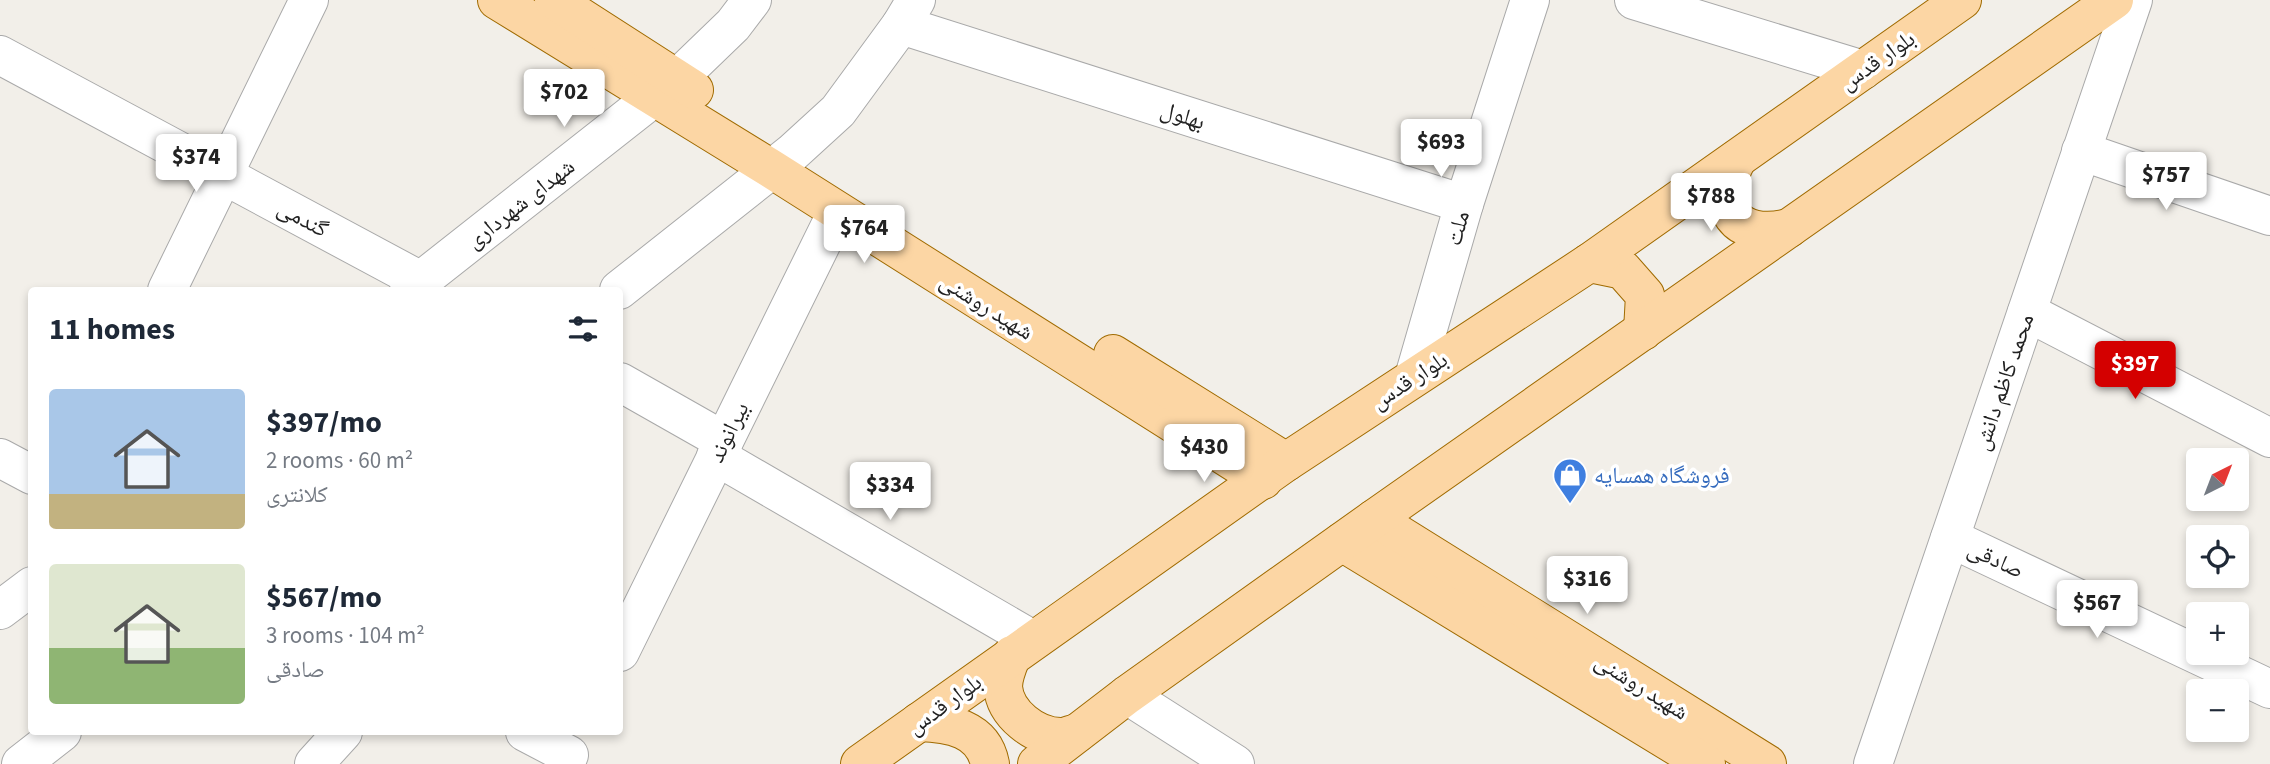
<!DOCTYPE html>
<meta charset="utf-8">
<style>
:root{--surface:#fff;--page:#f6f6f7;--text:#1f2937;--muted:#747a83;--accent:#d40000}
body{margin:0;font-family:"Source Sans 3","Noto Naskh Arabic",sans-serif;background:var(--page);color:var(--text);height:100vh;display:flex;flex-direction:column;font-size:26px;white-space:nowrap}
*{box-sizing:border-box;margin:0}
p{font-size:23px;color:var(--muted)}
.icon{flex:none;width:38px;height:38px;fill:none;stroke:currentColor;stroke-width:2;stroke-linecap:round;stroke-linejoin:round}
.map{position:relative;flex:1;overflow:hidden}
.panel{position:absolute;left:28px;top:287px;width:595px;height:448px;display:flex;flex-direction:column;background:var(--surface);border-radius:7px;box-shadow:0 4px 10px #0003}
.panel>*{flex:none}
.needle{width:46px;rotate:42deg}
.buttons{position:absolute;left:2186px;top:448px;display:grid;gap:14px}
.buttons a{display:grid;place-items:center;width:63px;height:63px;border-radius:7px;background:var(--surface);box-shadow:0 4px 10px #0003;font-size:35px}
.price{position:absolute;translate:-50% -60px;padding:0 16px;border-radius:7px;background:#fff;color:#222;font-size:23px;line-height:46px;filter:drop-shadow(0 2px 4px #0008)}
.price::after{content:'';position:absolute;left:50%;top:42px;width:21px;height:16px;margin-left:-10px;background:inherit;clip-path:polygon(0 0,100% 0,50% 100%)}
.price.active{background:var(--accent);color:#fff}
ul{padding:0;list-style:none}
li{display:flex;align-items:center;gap:21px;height:175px;padding:0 21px}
li span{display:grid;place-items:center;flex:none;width:196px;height:140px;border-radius:7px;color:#555}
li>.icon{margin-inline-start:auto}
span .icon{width:84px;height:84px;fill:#fffc;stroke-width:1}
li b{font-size:30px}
h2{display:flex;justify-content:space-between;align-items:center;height:84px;padding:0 21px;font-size:30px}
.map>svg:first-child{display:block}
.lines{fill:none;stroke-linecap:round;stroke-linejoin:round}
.minor-casing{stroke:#a9a9a9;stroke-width:40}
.major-casing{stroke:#a06b00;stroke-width:40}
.minor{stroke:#fff;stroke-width:38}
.major{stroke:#fcd6a4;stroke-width:38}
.labels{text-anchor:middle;stroke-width:7;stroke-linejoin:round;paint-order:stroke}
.street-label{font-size:23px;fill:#222;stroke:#fff}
.shop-label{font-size:23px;fill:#366cbe;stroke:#fff;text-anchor:start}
</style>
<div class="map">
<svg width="2270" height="764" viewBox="0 0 2270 764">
<rect width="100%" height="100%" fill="#f2efe9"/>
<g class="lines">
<!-- minor casing -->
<g class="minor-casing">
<g id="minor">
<polyline points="1634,0 1863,70"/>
<polyline points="901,25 1464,204"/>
<polyline points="0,55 421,281"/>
<polyline points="2081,151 2270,216"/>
<polyline points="167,290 309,0"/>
<polyline points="409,290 677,79 733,25 752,0"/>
<polyline points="619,290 792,153 838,111 901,25 916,0"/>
<polyline points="2027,312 2270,438"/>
<polyline points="1414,377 1464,204 1530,0"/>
<polyline points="620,382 724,441"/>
<polyline points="716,456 1033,640"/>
<polyline points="0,458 32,475"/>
<polyline points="1950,538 2270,689"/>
<polyline points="0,610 32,586"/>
<polyline points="620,652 837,212"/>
<polyline points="1127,695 1235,764"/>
<polyline points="525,732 569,755"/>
<polyline points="21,764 62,732"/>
<polyline points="314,764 343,732"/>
<polyline points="1873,764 2133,0"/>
</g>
</g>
<!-- major casing -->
<g class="major-casing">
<g id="major">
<polyline points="497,0 770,168 1263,480"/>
<polyline points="554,0 694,90"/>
<path d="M1737 159C1712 207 1735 241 1789 228"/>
<polyline points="1589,263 1623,270 1645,295 1643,331"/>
<polyline points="1113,354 1286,462"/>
<polyline points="1374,519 1767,764"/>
<polyline points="1342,542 1706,764"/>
<path d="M1012 655C1008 665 1003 676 1003 687 1005 714 1035 737 1061 737 1066 737 1072 734 1077 733"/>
<path d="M919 722C949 723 983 728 990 764"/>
<polyline points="860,764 1286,462 1589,263 1962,0"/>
<polyline points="1037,764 1127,695 1374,519 2114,0"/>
</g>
</g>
<!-- minor -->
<use href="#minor" class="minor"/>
<!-- major -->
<use href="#major" class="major"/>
</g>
<!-- icons -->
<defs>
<g id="shop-pin" transform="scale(1.75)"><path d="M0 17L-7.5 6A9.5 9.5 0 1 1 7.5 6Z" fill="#3f7fe0" stroke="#fff"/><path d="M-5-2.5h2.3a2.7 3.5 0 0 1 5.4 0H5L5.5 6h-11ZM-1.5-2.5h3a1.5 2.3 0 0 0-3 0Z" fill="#fff"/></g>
</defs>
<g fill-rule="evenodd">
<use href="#shop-pin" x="1570" y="475"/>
</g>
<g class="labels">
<!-- street labels -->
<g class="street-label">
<text transform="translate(1877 60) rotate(-35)" y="8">بلوار قدس</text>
<text transform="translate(1183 115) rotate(18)" y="8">بهلول</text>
<text transform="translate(520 203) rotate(-38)" y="8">شهدای شهرداری</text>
<text transform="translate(303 218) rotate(28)" y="8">گندمی</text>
<text transform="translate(1457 228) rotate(-74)" y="8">ملت</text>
<text transform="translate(987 306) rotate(32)" y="8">شهید روشنی</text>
<text transform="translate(1409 380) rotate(-33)" y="8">بلوار قدس</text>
<text transform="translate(2003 382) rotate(-71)" y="8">محمد کاظم دانش</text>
<text transform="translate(728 432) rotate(-64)" y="8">بیرانوند</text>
<text transform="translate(1996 559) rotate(25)" y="8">صادقی</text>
<text transform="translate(1642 686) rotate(32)" y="8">شهید روشنی</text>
<text transform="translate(944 704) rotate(-36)" y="8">بلوار قدس</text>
</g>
<!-- shop labels -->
<g class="shop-label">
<text x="1594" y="483">فروشگاه همسایه</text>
</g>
</g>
</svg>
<div class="buttons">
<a><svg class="needle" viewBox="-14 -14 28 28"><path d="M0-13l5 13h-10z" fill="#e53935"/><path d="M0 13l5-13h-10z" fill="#747a83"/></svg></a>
<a><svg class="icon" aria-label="locate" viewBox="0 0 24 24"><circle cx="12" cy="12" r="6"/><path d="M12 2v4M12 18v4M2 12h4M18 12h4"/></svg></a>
<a>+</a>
<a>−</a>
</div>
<b class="price" style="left:564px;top:129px">$702</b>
<b class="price" style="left:1441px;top:179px">$693</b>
<b class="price" style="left:196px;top:194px">$374</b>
<b class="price" style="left:2166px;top:212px">$757</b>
<b class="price" style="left:1711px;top:233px">$788</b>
<b class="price" style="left:864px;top:265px">$764</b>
<b class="price active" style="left:2135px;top:401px">$397</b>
<b class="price" style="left:1204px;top:484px">$430</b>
<b class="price" style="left:890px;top:522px">$334</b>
<b class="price" style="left:1587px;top:616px">$316</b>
<b class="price" style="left:2097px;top:640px">$567</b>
<section class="panel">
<h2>11 homes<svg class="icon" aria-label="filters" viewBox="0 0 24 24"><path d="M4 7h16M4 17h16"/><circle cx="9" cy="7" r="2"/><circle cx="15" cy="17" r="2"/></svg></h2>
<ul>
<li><span style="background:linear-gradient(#a9c7e8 75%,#c2b280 0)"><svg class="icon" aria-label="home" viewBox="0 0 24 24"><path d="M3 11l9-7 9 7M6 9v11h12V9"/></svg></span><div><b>$397/mo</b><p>2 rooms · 60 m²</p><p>کلانتری</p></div></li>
<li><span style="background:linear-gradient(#dfe7d0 60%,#8fb573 0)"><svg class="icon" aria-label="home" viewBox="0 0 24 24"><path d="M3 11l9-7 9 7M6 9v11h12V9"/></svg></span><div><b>$567/mo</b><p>3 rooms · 104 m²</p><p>صادقی</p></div></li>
</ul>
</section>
</div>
